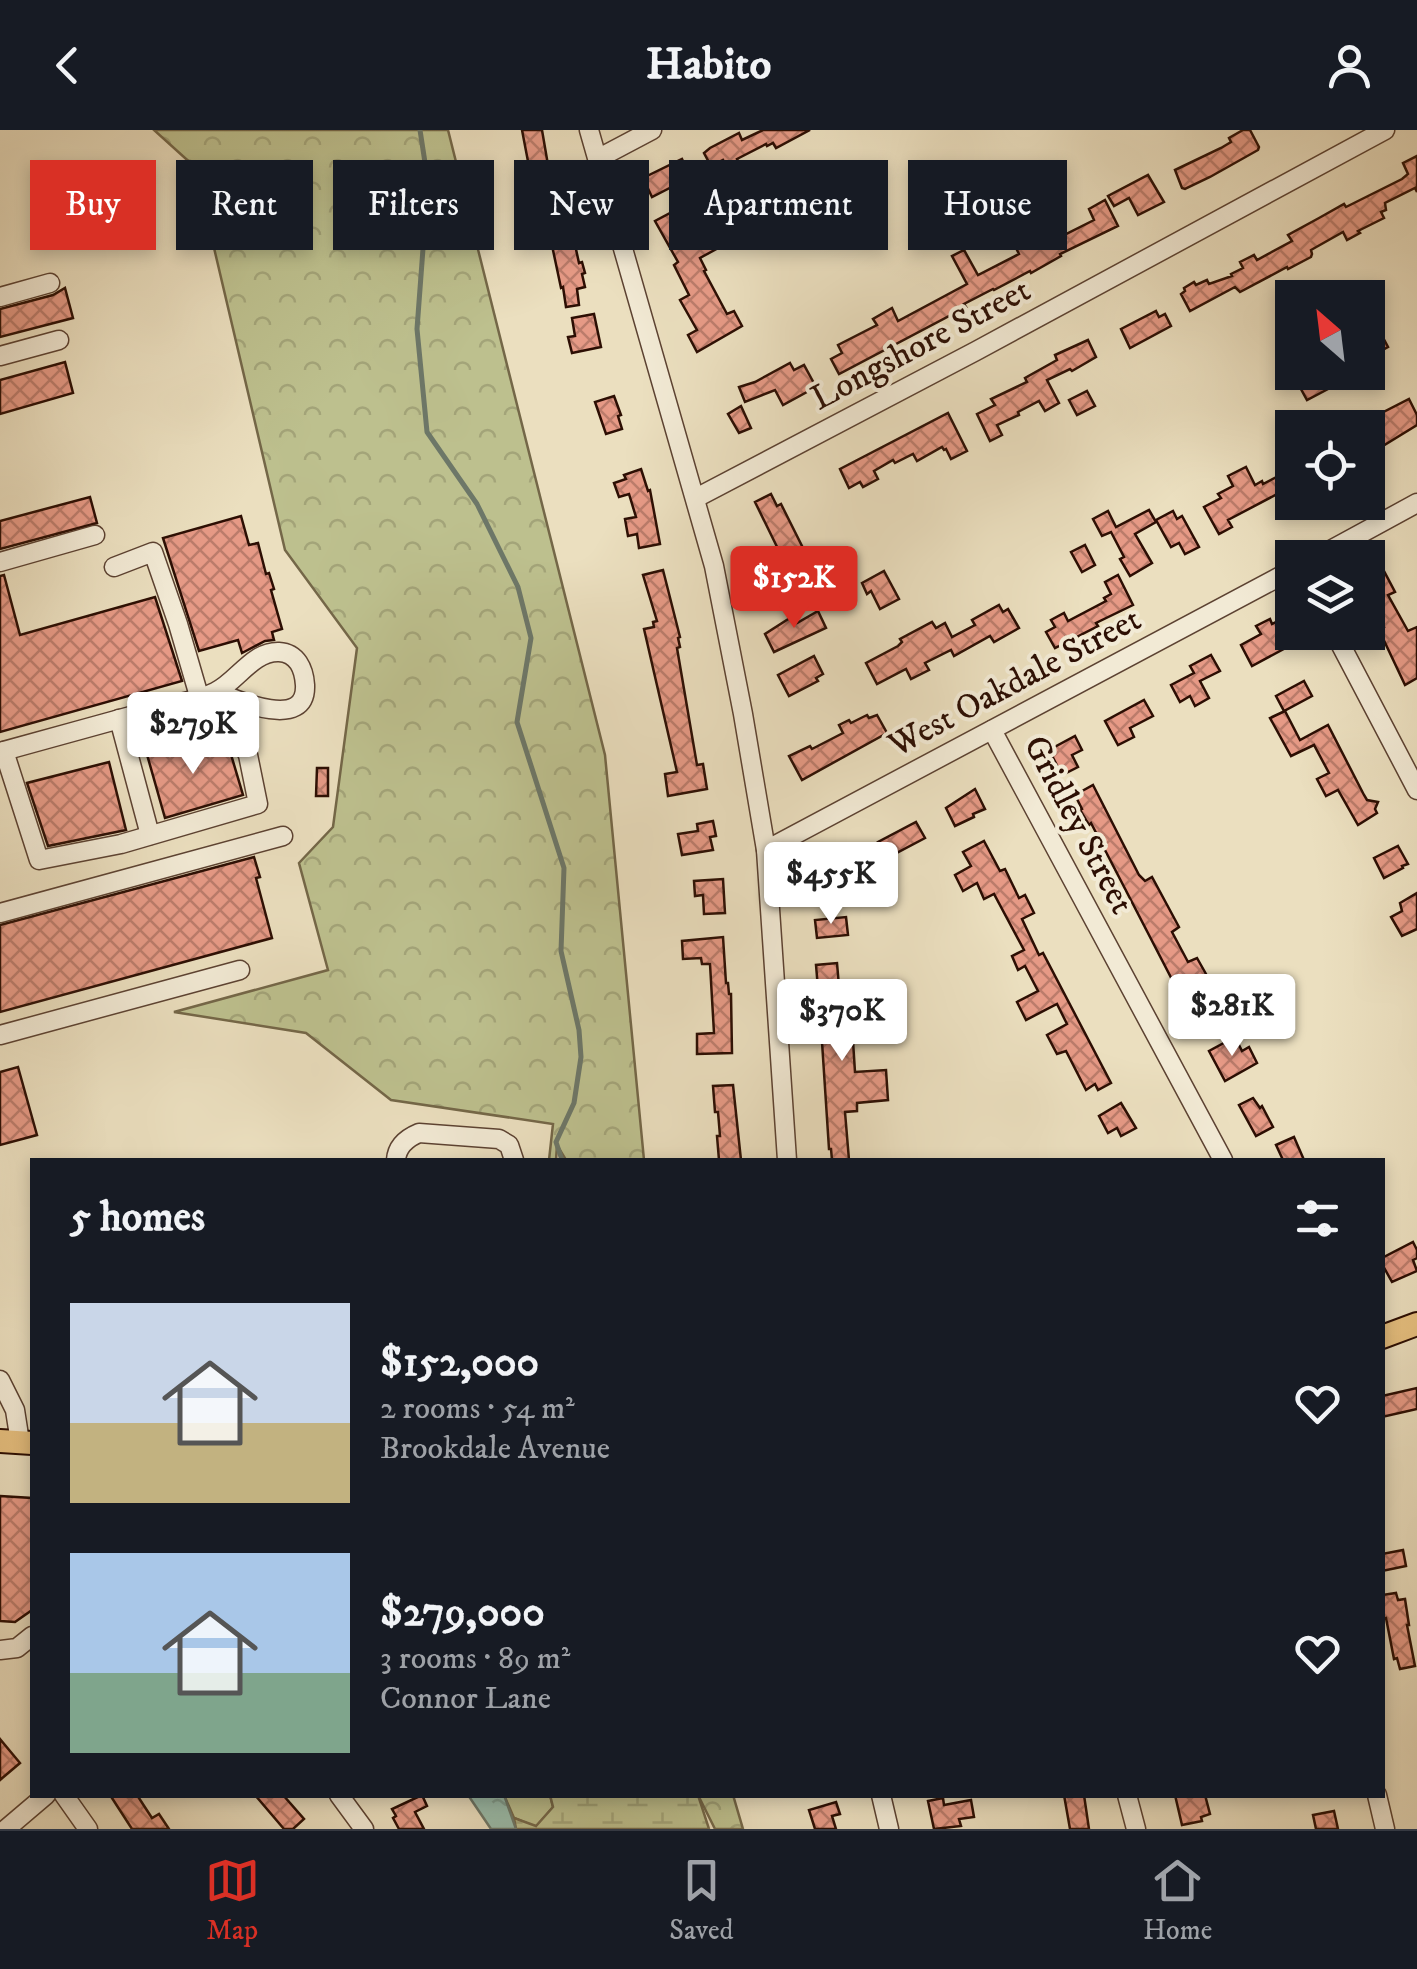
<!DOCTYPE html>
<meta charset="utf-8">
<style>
:root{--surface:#171b24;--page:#20242c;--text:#f1f3f6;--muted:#9ea1a6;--line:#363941;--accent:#d93025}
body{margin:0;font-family:"IM FELL DW Pica",serif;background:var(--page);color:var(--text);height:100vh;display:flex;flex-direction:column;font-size:38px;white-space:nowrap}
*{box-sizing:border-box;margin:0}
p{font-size:32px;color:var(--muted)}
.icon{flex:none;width:55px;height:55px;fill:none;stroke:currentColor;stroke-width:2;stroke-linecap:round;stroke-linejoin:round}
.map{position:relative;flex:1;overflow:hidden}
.sheet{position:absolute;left:30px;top:1028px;width:1355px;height:640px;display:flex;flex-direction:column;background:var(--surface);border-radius:0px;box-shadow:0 5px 15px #0003}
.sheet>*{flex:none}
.banner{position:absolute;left:30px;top:30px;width:1358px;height:90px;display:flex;gap:20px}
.needle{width:65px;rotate:332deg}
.fabs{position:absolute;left:1275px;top:150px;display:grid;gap:20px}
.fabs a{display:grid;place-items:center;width:110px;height:110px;border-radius:0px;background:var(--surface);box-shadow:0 5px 15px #0003;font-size:50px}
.price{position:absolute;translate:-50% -85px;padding:0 22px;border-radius:10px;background:#fff;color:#222;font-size:32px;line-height:65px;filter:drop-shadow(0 2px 5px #0008)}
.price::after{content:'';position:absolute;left:50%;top:60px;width:30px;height:22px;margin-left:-15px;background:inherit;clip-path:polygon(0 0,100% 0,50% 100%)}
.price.selected{background:var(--accent);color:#fff}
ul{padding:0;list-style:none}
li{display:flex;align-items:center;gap:30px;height:250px;padding:0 40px}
li span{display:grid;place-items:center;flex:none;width:280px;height:200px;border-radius:0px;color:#555}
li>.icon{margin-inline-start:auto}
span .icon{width:120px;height:120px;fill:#fffc;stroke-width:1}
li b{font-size:42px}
h2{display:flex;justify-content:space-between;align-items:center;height:120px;padding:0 40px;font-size:42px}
.pill{padding:0 35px;border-radius:0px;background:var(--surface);box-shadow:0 5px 15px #0003;font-size:35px;line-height:90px}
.pill.selected{background:var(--accent);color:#fff}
header{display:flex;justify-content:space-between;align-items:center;height:130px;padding:0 40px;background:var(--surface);font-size:45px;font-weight:800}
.dock{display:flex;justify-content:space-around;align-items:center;height:140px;border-top:2px solid var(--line);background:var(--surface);font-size:28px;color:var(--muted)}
.dock a{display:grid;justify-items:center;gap:5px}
.dock .selected{color:var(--accent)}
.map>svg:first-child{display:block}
.green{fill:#bdc08e;stroke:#746748;stroke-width:2.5}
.forest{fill:url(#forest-crowns);stroke:#746748;stroke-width:2.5}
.wetland{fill:url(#wetland-marsh);stroke:#746748;stroke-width:2.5}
.water{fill:url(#water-ripples);stroke:#6d7768;stroke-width:2.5}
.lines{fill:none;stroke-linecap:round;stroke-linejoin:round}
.stream{stroke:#6d7768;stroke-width:5}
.building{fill:url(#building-cross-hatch);stroke:#2c0e03;stroke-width:2.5}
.minor-casing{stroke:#5c4232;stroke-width:21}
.major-casing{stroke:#2c0e03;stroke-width:26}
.minor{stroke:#f2ead5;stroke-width:18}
.major{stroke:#e6c080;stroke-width:22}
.labels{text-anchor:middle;stroke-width:8;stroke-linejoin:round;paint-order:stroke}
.street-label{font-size:35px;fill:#2c0e03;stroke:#f2ead5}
</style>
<header><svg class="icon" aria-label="back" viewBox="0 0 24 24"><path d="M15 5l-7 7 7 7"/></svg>Habito<svg class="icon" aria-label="person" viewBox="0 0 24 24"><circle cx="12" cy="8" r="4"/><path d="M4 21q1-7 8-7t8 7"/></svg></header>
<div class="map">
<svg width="1417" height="1699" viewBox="0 0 1417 1699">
<defs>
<pattern id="forest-crowns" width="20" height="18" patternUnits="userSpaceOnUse" patternTransform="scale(2.5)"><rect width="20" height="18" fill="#bdc08e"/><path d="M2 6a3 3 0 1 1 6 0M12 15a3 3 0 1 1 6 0" fill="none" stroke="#a3a479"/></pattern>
<pattern id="wetland-marsh" width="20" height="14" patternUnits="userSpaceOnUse" patternTransform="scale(2.5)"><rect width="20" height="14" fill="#bdc08e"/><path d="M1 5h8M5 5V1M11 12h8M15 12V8" fill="none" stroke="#a3a479"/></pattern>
<pattern id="water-ripples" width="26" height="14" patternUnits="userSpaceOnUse" patternTransform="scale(2.5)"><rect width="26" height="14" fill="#99bdac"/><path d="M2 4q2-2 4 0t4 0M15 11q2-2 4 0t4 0" fill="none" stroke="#84a192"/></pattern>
<pattern id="building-cross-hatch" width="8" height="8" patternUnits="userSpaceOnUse" patternTransform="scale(2.5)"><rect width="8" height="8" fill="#e69a86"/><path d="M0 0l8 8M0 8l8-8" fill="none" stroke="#bb7c6b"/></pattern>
</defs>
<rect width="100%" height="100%" fill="#ebdfbf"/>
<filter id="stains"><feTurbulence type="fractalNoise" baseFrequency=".002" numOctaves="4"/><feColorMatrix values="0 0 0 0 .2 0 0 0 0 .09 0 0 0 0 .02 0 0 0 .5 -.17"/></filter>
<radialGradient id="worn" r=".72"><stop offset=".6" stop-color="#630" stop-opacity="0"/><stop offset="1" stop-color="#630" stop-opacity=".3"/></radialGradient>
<!-- green -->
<polygon class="green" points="504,1665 550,1665 553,1677 536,1697 514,1688"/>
<!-- forest -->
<g class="forest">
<polygon points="154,0 448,0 605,625 644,1030 566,1030 557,1015 556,1030 549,1030 553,994 391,970 306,903 174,882 328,840 299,733 333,697 357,518 285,420 195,37"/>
<polygon points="698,1665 733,1665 743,1699 715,1699"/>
</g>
<!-- wetland -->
<polygon class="wetland" points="550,1665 698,1665 709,1699 516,1699 514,1688 536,1696 553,1677"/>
<!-- water -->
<polygon class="water" points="468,1665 504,1665 516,1699 491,1699"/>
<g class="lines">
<!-- stream -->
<polyline class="stream" points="420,0 428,52 417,199 427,302 477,374 518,457 531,508 517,592 564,738 561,821 579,900 581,927 574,973 556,1012 562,1030"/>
</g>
<!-- building -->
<g class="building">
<polygon points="522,0 542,0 548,35 552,34 556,50 553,51 560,84 568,83 579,133 582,132 585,143 582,144 585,157 577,159 579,175 566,177 563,157 561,158 542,68 528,71 523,49 531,47"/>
<polygon points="763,0 810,0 776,18 773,13 767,16 766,14 737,29 740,36 730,42 723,30 711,36 704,23 710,18 739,3 742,10"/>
<polygon points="1243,0 1250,0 1259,17 1258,20 1210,47 1185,59 1182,58 1175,40 1221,18 1231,12 1229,8"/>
<polygon points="1417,26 1417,62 1415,58 1385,73 1386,80 1381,82 1384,88 1358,101 1360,103 1347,110 1343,102 1311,120 1312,124 1311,127 1288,139 1287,137 1240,162 1235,157 1190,181 1181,164 1185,161 1184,158 1194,152 1196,155 1207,150 1209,154 1232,146 1231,144 1243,138 1240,132 1254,125 1257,130 1292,111 1288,105 1319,88 1344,74 1346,77 1402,49 1408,44 1403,33"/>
<polygon points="682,29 691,47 652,67 643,48"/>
<polygon points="1148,45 1164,72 1138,85 1129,68 1114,76 1108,66"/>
<polygon points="1105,70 1118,96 1060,124 1061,126 1031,143 1030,141 994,160 993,159 964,174 966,177 839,244 831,229 842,223 838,215 877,195 873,189 892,178 898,191 967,154 952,126 964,120 978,145 1019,124 1013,112 1033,102 1040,110 1063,99 1066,104 1094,90 1089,79"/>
<polygon points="674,81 694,116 714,106 720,117 700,128 706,140 704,141 727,184 734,181 742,196 697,222 688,205 697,200 680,170 689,165 674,135 678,132 655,91"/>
<polygon points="138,89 141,98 150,96 153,107 116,117 115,111 90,118 86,103"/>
<polygon points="65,158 73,188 0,207 0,179 53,165"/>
<polygon points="1156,181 1159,187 1165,184 1171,196 1130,218 1121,199"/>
<polygon points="594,184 601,217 572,223 568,207 575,206 572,188"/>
<polygon points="1379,200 1388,217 1368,228 1368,206"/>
<polygon points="1088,210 1096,227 1072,241 1070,239 1047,250 1059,273 1045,281 1039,271 1018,282 1019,285 997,295 1002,305 990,311 977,284 995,275 991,269 1027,252 1025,248 1057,230 1055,225"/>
<polygon points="65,232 73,263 0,284 0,250"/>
<polygon points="790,233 794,240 804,235 816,257 783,275 775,260 745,272 739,257 755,252"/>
<polygon points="1310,242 1320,242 1328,259 1307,270 1296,250"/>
<polygon points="1087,261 1095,276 1077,285 1069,270"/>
<polygon points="614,266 621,285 618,286 622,299 606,304 595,272"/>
<polygon points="1409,269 1417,285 1417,295 1378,319 1364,292"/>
<polygon points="741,276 751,298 739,303 728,284"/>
<polygon points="948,283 967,321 951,329 946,319 944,320 942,317 917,331 913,324 895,333 893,330 874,341 878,349 863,357 860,352 849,358 840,339"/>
<polygon points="1246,337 1255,355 1262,351 1263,354 1292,339 1292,384 1281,362 1228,390 1232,397 1219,404 1204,377 1221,368 1218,364 1233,356 1228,346"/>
<polygon points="641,339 648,361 650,360 660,414 639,418 637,404 628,406 625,389 636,387 629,364 619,367 614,353 626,349 624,345"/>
<polygon points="771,364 777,376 781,374 809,430 781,445 778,438 772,442 766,430 780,423 755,372"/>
<polygon points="90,367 97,393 0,419 0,391"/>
<polygon points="1149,380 1156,392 1135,404 1152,433 1130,446 1120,429 1124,427 1111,402 1102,406 1093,389 1108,381 1116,397"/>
<polygon points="1173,381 1177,389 1182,386 1199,417 1185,424 1179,413 1171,417 1156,390"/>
<polygon points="241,386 249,415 258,413 266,444 269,443 274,459 271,460 282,499 272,502 274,510 265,511 242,523 238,510 199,521 163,408"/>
<polygon points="1085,415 1095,435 1082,442 1071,422"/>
<polygon points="663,440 680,507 678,508 680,517 677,518 697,635 703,634 707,659 668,666 665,644 677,642 644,499 654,497 653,492 657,491 643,445"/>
<polygon points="884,441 899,469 880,479 871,461 867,464 862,453"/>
<polygon points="1384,441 1395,462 1388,465 1408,501 1417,497 1417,548 1405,555 1379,500 1384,497 1371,474 1368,476 1368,450"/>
<polygon points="4,445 20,505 155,467 182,551 0,602 0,446"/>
<polygon points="1118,445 1133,475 1096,493 1098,496 1055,518 1046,502 1055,497 1051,490 1064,483 1068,491 1106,471 1104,468 1111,464 1105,452"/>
<polygon points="999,475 1003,482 1008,479 1019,498 994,512 990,506 954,526 951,520 925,533 929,540 911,549 906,539 877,554 866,533 898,516 902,512 900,509 932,492 936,498 945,493 952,507 975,495 972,490"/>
<polygon points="818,481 826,498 774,522 765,504 793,486 797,493"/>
<polygon points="1270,489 1272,494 1280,490 1293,514 1252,536 1241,515 1261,504 1256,496"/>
<polygon points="1211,525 1220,541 1200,551 1209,568 1195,576 1190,566 1180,572 1171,555 1194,543 1190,536"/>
<polygon points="814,526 823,544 816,548 818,551 789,566 778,545"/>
<polygon points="1304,551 1312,566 1284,581 1276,566"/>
<polygon points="1144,570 1153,586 1130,598 1134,607 1118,615 1105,591"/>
<polygon points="1285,581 1300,610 1328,595 1364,665 1367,670 1378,672 1375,679 1377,683 1358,695 1338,660 1326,666 1317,649 1329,643 1314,615 1291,626 1270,588"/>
<polygon points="867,585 869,588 877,585 887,603 802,650 789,626 810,616 812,619 843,603 839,595 849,590 851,593"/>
<polygon points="1075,606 1082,620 1072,625 1078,637 1062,645 1049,620"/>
<polygon points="227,611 243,665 165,688 146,621 175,613 178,624"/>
<polygon points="109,632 126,700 48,716 27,653"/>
<polygon points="317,638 328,638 328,666 316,666"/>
<polygon points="1093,655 1139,745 1145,751 1152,747 1179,797 1172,802 1188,832 1197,828 1224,876 1194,892 1091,693 1089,695 1080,680 1082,679 1075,665"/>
<polygon points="975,659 985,679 973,684 974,687 955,696 946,678"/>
<polygon points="713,691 716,706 710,707 713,720 682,725 678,704 698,701 697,694"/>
<polygon points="916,692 925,708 887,728 878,712"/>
<polygon points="984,711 1000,741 1005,739 1019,768 1025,765 1034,783 1022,789 1039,825 1043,823 1111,953 1098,960 1095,954 1086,960 1066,921 1057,924 1047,905 1067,894 1057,874 1026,890 1017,872 1038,861 1025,836 1018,840 1012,826 1024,820 994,764 984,769 977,753 963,761 955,745 971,736 963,722"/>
<polygon points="1398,716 1408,734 1402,736 1403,738 1384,748 1374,728"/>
<polygon points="832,724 838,737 852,729 858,741 837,752 834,746 817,755 807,737"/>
<polygon points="254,727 260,747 256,748 272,808 0,882 0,795"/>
<polygon points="723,749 725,783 704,784 703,765 695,766 694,751"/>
<polygon points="1417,763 1417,799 1402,806 1391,787 1402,781 1400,773"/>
<polygon points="846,787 848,805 817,808 815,790"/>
<polygon points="723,807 726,853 728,853 729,864 731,864 732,923 697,924 697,904 714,903 710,834 702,834 701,828 683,829 682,811"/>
<polygon points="837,833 840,868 838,868 838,891 858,891 859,907 855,908 856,911 853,911 855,942 886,940 888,970 857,973 857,981 845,982 849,1030 832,1030 831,1019 829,1019 822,912 820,912 820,906 817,906 816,894 821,894 816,835"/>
<polygon points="1235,907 1242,921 1249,917 1257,933 1225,951 1209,921"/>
<polygon points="18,937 37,1005 0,1015 0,942"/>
<polygon points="733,955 741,1030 719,1030 717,1006 720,1006 718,982 715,982 713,956"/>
<polygon points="1253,968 1260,978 1262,976 1273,997 1256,1006 1239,975"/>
<polygon points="1121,973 1136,998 1121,1006 1117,998 1108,1003 1099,986"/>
<polygon points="1294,1007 1304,1030 1283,1030 1276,1015"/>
<polygon points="1413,1112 1417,1120 1417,1128 1413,1130 1417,1141 1392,1152 1382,1134 1382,1128"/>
<polygon points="1417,1258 1417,1279 1382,1287 1382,1266"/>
<polygon points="0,1366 32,1368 32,1480 15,1492 0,1491"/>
<polygon points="1403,1420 1406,1436 1382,1441 1382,1424"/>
<polygon points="1396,1463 1398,1470 1405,1469 1409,1495 1407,1495 1415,1536 1400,1539 1397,1528 1394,1529 1386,1488 1382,1489 1382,1465"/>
<polygon points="0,1609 20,1633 0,1650"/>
<polygon points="110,1665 137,1665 152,1688 159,1684 169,1699 132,1699"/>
<polygon points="255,1665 283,1665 304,1689 293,1699 284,1699"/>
<polygon points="422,1665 427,1676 415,1682 424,1699 399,1699 393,1688 396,1686 392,1679"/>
<polygon points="1064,1665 1084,1665 1089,1699 1070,1699"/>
<polygon points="1175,1665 1205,1665 1210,1684 1201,1687 1202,1691 1182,1695"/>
<polygon points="943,1668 944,1675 971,1670 974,1687 959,1689 961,1696 934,1699 928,1671"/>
<polygon points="836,1672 840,1684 832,1686 836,1699 815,1699 809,1680"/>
<polygon points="1334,1681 1338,1699 1316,1699 1313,1685"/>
</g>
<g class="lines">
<!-- minor casing -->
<g class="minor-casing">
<g id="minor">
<polyline points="589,0 714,436 743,584 766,720 787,1030"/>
<polyline points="599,28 652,0"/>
<polyline points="0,167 50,153"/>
<polyline points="0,226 59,210"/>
<polyline points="696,368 976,221 1385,0"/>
<polyline points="1316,428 1417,373"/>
<polyline points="0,432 95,405"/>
<polyline points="114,437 153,422 178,494 199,566"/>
<polyline points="1334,502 1417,660"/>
<polyline points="119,589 150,705"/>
<polyline points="992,600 1223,1030"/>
<polyline points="4,621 39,730 121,714 258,674 248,625 217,562"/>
<path d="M0 622C52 608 104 593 156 579 175 573 198 571 215 562 237 552 252 521 279 522 297 523 304 539 305 555 307 601 238 571 217 562"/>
<polyline points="766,720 1292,440"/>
<polyline points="0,783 283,706"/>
<polyline points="0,905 240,840"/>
<path d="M396 1030C397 1016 407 1008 419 1003L499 1009 509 1015 514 1030"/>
<polyline points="0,1250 15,1280 20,1312"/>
<polyline points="0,1520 17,1518 32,1506"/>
<polyline points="64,1665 88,1699"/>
<polyline points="339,1665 364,1699"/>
<polyline points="881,1665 889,1699"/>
<polyline points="1127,1665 1136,1699"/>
<polyline points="1377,1665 1385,1699"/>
<polyline points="6,1699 46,1665"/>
</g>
</g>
<!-- major casing -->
<g class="major-casing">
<g id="major">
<polyline points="1382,1207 1417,1194"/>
<polyline points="0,1311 32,1313"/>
</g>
</g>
<!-- minor -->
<use href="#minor" class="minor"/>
<!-- major -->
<use href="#major" class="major"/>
</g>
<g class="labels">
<!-- street labels -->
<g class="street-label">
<text transform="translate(920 213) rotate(-28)" y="12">Longshore Street</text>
<text transform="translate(1014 551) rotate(-28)" y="12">West Oakdale Street</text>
<text transform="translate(1080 694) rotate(62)" y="12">Gridley Street</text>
</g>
</g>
<rect width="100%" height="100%" filter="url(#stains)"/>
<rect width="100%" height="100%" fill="url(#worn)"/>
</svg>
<div class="fabs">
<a><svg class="needle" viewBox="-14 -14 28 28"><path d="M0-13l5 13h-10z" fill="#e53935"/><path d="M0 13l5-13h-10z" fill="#9ea1a6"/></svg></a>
<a><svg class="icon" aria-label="locate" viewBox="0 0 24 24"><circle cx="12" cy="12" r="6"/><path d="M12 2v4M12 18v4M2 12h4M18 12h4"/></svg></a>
<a><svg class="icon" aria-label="layers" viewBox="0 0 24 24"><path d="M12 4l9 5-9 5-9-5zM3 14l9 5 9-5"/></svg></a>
</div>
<b class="price selected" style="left:794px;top:501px">$152K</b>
<b class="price" style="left:193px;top:647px">$279K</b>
<b class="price" style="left:831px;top:797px">$455K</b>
<b class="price" style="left:1232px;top:929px">$281K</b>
<b class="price" style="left:842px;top:934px">$370K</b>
<div class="banner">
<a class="pill selected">Buy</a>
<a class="pill">Rent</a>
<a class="pill">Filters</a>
<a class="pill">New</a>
<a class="pill">Apartment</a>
<a class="pill">House</a>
</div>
<section class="sheet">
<h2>5 homes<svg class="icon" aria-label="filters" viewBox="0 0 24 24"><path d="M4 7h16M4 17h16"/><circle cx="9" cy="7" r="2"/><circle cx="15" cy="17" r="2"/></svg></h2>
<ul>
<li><span style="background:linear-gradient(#c9d6e8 60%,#c2b280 0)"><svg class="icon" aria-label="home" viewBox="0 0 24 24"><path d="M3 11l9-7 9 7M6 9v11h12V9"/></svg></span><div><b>$152,000</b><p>2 rooms · 54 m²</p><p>Brookdale Avenue</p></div><svg class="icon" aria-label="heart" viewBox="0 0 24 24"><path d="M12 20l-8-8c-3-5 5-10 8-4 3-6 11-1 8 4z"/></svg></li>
<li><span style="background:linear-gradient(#a9c7e8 60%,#7fa58c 0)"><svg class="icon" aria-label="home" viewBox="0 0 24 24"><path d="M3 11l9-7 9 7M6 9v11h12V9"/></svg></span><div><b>$279,000</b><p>3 rooms · 89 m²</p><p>Connor Lane</p></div><svg class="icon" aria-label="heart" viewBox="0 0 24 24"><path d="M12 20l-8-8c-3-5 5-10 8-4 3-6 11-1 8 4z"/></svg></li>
</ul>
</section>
</div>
<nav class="dock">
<a class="selected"><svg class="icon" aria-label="map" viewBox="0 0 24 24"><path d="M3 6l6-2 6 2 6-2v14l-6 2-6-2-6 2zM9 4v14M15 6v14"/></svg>Map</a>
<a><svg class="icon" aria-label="saved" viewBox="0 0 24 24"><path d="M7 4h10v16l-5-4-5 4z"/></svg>Saved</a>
<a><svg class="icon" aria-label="home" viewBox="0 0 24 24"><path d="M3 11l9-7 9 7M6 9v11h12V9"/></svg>Home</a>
</nav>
